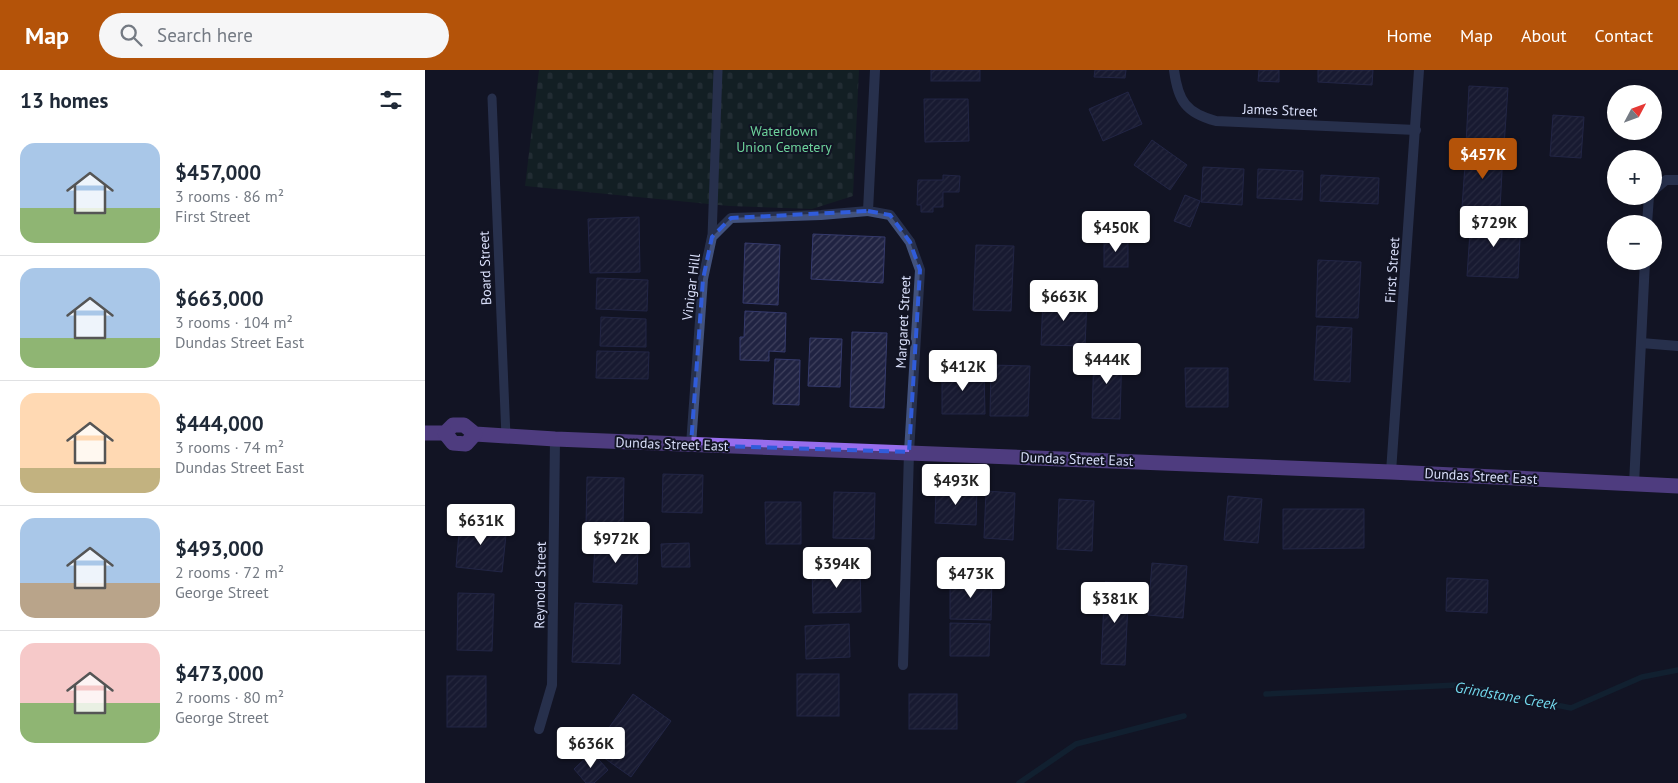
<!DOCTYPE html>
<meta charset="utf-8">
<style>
:root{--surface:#fff;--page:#f6f6f7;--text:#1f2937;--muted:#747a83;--line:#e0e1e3;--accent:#b45309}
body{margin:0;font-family:"PT Sans",sans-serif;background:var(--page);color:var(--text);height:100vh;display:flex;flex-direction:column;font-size:19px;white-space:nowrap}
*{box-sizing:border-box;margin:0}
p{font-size:16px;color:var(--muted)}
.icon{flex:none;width:28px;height:28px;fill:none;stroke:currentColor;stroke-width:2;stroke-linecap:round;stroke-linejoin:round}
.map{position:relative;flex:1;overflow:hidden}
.side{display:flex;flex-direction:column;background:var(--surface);width:425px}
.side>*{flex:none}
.needle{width:32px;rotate:49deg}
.fabs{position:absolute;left:1182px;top:15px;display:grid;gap:10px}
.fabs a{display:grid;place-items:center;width:55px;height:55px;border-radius:50%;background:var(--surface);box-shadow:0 2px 8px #0003;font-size:25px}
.price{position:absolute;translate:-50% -42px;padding:0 11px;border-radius:5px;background:#fff;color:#222;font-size:16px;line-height:32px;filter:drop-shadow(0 1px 2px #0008)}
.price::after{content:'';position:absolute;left:50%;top:30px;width:15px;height:11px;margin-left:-8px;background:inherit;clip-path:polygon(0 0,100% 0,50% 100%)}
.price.selected{background:var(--accent);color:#fff}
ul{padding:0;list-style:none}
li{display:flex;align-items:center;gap:15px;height:125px;padding:0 20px}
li+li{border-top:1px solid var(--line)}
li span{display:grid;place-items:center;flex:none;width:140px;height:100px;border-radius:15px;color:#555}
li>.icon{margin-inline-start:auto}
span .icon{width:60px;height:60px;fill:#fffc;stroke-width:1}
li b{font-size:21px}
h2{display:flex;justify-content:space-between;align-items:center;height:60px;padding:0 20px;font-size:21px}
header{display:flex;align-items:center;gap:30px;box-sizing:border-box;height:70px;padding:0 25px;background:var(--accent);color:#fff}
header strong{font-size:24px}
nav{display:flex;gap:28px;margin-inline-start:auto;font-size:18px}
.search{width:350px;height:45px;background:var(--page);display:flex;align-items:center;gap:12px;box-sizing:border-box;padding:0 18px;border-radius:28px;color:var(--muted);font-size:19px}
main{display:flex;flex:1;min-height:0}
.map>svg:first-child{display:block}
.cemetery{fill:url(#cemetery-stones)}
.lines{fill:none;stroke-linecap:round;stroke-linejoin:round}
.stream{stroke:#102f3e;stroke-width:5.5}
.building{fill:url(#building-hatch);stroke:#353a6c}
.lane{stroke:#42527d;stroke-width:9}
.street{stroke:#42527d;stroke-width:10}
.primary{stroke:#976ded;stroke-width:15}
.marked{fill:none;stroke:#305cdb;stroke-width:4;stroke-dasharray:10 6;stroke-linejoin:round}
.labels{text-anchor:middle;stroke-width:4;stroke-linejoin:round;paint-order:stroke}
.street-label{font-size:14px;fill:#d9dffa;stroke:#121424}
.park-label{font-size:14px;fill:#6dd29b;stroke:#121424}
.water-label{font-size:15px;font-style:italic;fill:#73daee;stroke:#121424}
</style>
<header>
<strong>Map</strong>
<div class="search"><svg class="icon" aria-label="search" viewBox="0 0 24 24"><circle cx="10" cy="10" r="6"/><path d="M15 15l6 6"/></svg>Search here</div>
<nav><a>Home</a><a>Map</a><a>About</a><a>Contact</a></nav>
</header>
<main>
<section class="side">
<h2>13 homes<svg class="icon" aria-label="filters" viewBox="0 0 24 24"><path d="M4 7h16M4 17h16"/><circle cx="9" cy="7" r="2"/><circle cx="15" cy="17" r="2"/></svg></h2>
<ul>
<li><span style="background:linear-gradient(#a9c7e8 65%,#8fb573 0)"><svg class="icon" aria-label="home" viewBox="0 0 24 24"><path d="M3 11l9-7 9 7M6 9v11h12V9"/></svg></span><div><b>$457,000</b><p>3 rooms · 86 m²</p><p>First Street</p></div></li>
<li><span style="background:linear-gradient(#a9c7e8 70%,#8fb573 0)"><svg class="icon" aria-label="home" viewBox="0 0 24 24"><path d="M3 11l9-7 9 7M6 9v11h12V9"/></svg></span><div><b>$663,000</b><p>3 rooms · 104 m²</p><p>Dundas Street East</p></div></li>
<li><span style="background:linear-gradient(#ffd9b3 75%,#c2b280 0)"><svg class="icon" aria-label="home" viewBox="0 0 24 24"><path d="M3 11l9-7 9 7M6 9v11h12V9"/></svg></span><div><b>$444,000</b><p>3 rooms · 74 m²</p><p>Dundas Street East</p></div></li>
<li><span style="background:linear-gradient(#a9c7e8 65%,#b9a48a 0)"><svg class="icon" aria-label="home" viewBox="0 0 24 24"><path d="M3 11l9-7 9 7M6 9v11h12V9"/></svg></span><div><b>$493,000</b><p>2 rooms · 72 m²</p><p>George Street</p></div></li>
<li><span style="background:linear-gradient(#f6c9c9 60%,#8fb573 0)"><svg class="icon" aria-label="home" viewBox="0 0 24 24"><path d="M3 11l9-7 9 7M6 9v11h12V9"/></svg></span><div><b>$473,000</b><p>2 rooms · 80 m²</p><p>George Street</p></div></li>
</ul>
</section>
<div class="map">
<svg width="1253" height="713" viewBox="0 0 1253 713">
<defs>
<pattern id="cemetery-stones" width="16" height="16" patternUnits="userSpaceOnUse" patternTransform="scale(1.25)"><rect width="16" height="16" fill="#152d25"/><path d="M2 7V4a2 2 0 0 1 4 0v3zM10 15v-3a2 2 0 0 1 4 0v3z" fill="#364b46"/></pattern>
<pattern id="building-hatch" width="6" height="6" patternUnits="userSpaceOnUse" patternTransform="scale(1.25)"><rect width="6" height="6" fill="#202342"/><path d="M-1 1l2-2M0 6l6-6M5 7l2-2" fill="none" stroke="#40425e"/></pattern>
</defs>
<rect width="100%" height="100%" fill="#121424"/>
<!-- cemetery -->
<polygon class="cemetery" points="114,0 434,0 428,126 387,139 304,136 100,116"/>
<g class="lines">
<!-- stream -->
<g class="stream">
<polyline points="841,624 1033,615 1146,638 1217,607 1253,600"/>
<polyline points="594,713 651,674 759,646"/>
</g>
</g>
<!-- building -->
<g class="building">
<rect x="506" y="0" width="49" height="11"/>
<polygon points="670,0 701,0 700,8 669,7"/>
<polygon points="834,0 854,0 854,12 833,11"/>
<polygon points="893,0 948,0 947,15 893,12"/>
<polygon points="1044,16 1083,18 1079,76 1041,74"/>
<polygon points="703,22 717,54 678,71 664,39"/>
<polygon points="499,29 543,29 544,71 500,72"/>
<polygon points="1128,45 1159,47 1156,88 1125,86"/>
<polygon points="727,70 762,95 745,120 709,95"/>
<polygon points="1041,81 1078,83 1075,139 1037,137"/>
<polygon points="778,97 819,99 817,135 776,132"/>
<polygon points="833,99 878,101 877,130 832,128"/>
<polygon points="518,105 535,106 534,122 518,122 518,137 508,137 508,142 496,142 496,135 492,135 493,110 518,110"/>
<polygon points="896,105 954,108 953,134 895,131"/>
<polygon points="760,125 775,131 765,157 749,151"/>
<polygon points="214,147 215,202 165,203 163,149"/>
<polygon points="1046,147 1096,149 1093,208 1042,206"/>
<polygon points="388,164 460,167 458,213 386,209"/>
<rect x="679" y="169" width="24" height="28"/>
<polygon points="320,173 355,175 353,235 318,233"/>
<polygon points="551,175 589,176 586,241 548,240"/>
<polygon points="893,190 936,192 933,248 891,247"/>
<polygon points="172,208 223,210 222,241 171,239"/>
<polygon points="618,228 662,230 660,276 616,275"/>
<polygon points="320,241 361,243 360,282 344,281 344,291 315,290 315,267 319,267"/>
<polygon points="176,247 221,249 221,277 175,276"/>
<polygon points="892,256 927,258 925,312 889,310"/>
<polygon points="427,262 462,263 459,338 425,337"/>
<polygon points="385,268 417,269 415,317 383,316"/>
<polygon points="172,281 224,282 223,309 171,308"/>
<polygon points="669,281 697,281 695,349 667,348"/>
<polygon points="350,289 375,290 374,335 348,334"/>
<polygon points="566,295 605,296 603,346 565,346"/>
<polygon points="760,298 803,298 803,337 761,337"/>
<polygon points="517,300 559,300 560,344 517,344"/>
<polygon points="238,404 278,405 277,443 237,442"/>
<polygon points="162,407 199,408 198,456 161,455"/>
<polygon points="511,418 552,419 551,455 510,453"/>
<polygon points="561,421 590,423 588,470 559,468"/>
<polygon points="409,422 450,423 449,469 408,468"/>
<polygon points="803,426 837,429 833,473 799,470"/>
<polygon points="634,429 669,431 667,481 632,479"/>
<polygon points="340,432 376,432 376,474 341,474"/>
<polygon points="858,439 939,439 939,478 858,479"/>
<polygon points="35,451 82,456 77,502 31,497"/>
<polygon points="170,473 213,475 212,514 168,512"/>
<polygon points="264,473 265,497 237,497 236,474"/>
<polygon points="727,493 762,496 758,548 723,545"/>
<polygon points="435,495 436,542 388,543 387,496"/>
<polygon points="525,508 567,509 566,550 525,549"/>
<polygon points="1022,508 1063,510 1062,543 1021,541"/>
<polygon points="680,512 704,513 700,595 676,594"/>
<polygon points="33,523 69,524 67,581 32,580"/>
<polygon points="150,533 197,535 195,594 147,592"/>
<polygon points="525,553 565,554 564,586 525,586"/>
<polygon points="424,554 425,587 381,589 380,556"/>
<rect x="372" y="604" width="42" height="42"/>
<rect x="22" y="606" width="39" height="51"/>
<polygon points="208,624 246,651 206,707 168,680"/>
<rect x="484" y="624" width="48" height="35"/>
<polygon points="167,682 183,700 169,713 161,713 149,699"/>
</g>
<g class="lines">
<!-- lane -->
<g class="lane">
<polyline points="67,28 81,367"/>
<polyline points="287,167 293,0"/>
</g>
<!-- street -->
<g class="street">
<polyline points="450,0 443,141 465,145 485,172 495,200 484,382 478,595"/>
<path d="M749 0C753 31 761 43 791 51L991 60"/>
<polyline points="1229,120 1241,110 1253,110"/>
<polyline points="1222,154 1224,126"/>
<polyline points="1216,273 1253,276"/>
<polyline points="266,375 278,209 287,167 306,148 396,145 443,141"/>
<polyline points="966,402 994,0"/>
<polyline points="1209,414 1220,191"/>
<polyline points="114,659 127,615 130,369"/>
</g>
<!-- primary -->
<g class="primary">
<polyline points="0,363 20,363 28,355 39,355 50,364 130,369 966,402 1253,416"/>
<polyline points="20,363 28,373 41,374 50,364"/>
</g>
</g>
<!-- marked area -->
<path d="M0 0H1253V713H0ZM443 141 465 145 485 172 495 200 484 382 266 375 278 209 287 167 306 148Z" fill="#121424" fill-opacity=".55" fill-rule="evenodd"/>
<path class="marked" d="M443 141 465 145 485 172 495 200 484 382 266 375 278 209 287 167 306 148Z"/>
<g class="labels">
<!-- street labels -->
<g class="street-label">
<text transform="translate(855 40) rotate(2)" y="5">James Street</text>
<text transform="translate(60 198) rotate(-92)" y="5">Board Street</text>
<text transform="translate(967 200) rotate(-86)" y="5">First Street</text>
<text transform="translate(266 217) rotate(-83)" y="5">Vinigar Hill</text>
<text transform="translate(478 252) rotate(-87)" y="5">Margaret Street</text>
<text transform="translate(247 374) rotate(2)" y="5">Dundas Street East</text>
<text transform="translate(652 389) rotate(2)" y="5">Dundas Street East</text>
<text transform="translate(1056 406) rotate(3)" y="5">Dundas Street East</text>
<text transform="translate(115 515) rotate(-89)" y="5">Reynold Street</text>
</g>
<!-- park labels -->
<g class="park-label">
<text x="359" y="66">Waterdown<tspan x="359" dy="16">Union Cemetery</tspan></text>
</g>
<!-- water labels -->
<g class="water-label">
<text transform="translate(1081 626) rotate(10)" y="5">Grindstone Creek</text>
</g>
</g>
</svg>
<div class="fabs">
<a><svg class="needle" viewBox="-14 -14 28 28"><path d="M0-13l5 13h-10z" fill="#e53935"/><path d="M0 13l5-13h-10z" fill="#747a83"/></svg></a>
<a>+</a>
<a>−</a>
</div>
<b class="price selected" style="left:1058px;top:110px">$457K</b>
<b class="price" style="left:1069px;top:178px">$729K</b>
<b class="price" style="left:691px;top:183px">$450K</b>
<b class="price" style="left:639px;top:252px">$663K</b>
<b class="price" style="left:682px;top:315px">$444K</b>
<b class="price" style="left:538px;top:322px">$412K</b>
<b class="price" style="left:531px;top:436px">$493K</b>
<b class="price" style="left:56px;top:476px">$631K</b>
<b class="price" style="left:191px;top:494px">$972K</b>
<b class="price" style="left:412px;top:519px">$394K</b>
<b class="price" style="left:546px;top:529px">$473K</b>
<b class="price" style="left:690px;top:554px">$381K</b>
<b class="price" style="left:166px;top:699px">$636K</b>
</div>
</main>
